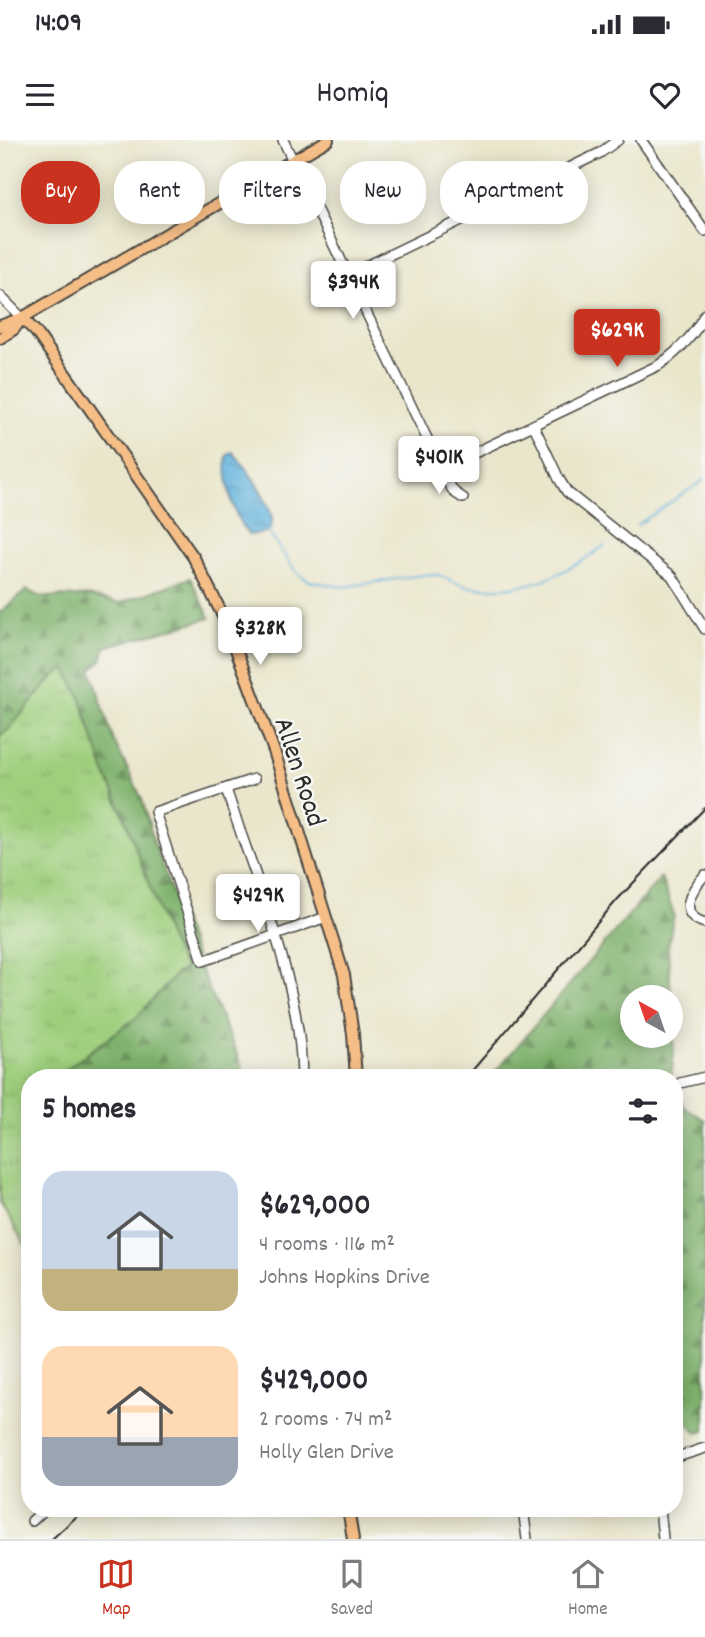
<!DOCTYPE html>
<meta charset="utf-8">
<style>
:root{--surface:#fff;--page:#f2f2f3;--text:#2b2b33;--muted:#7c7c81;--line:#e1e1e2;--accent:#c8321e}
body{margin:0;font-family:Dekko,sans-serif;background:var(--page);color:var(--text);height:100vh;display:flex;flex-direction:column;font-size:26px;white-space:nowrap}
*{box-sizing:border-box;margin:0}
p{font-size:23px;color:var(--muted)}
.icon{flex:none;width:38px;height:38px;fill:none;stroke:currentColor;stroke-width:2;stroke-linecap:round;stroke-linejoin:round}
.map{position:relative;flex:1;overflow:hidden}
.side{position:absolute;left:21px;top:929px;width:662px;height:448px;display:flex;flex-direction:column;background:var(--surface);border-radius:28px;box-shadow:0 4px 18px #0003}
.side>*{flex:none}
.top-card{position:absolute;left:21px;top:21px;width:663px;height:63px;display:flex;gap:14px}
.needle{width:46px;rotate:320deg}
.tools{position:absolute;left:620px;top:845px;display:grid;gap:14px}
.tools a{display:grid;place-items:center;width:63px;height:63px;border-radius:50%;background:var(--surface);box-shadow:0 4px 18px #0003;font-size:35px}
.price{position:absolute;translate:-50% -60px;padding:0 16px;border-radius:7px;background:#fff;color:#222;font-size:23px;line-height:46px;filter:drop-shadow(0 2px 4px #0008)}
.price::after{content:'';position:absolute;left:50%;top:42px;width:21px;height:16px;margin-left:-10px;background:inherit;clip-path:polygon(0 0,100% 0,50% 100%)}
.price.on{background:var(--accent);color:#fff}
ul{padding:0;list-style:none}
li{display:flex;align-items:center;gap:21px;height:175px;padding:0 21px}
li span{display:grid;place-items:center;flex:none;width:196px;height:140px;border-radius:21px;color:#555}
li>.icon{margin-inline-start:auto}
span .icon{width:84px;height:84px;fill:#fffc;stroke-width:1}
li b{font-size:30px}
h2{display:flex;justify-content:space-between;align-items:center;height:84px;padding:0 21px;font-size:30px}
.tag{padding:0 24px;border-radius:28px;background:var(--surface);box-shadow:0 4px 18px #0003;font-size:24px;line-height:63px}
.tag.on{background:var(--accent);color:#fff}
.status{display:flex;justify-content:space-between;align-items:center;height:49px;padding:0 35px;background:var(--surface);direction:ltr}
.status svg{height:19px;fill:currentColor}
header{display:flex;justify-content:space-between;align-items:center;height:91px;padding:0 21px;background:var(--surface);font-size:32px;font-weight:600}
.menu{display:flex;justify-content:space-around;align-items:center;height:98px;border-top:2px solid var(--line);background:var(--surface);font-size:19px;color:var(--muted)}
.menu a{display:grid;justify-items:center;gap:4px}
.menu .on{color:var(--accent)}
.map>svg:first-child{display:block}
.grass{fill:url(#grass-tufts);stroke:#657d54;stroke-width:2}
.forest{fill:url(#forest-firs);stroke:#556e4c;stroke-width:2;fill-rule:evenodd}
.water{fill:url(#water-ripples);stroke:#466e84;stroke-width:2}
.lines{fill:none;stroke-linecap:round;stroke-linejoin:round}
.stream{stroke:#62b2dd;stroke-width:2}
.minor-casing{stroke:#484743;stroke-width:12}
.major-casing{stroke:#484743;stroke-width:14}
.minor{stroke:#fff;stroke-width:9}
.major{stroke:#f6be87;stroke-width:10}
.rail{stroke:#2b2b2b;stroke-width:2}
.labels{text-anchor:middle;stroke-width:5;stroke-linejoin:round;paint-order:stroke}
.street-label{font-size:28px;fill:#2b2b2b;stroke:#f6f6f2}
</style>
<div class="status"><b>14:09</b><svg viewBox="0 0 49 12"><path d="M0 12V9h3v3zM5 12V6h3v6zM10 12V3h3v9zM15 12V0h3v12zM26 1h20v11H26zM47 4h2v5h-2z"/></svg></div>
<header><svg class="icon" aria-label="menu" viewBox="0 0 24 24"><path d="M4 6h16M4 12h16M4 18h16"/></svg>Homiq<svg class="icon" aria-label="heart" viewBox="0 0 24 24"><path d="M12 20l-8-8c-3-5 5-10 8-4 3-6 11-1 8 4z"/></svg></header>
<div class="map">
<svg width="705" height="1399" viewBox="0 0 705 1399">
<defs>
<pattern id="grass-tufts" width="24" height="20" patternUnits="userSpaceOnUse" patternTransform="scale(1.75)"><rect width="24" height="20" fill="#9fcf7d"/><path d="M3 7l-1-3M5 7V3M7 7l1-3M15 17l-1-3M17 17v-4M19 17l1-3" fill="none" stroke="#89b26c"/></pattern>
<pattern id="forest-firs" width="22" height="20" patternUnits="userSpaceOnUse" patternTransform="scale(1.75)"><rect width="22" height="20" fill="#7fb26c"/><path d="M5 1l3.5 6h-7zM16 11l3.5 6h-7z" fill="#689159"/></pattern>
<pattern id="water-ripples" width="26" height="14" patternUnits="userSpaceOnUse" patternTransform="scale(1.75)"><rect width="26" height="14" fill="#62b2dd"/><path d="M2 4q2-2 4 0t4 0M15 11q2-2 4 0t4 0" fill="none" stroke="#5191b3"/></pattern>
</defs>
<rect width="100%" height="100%" fill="#f6f6f2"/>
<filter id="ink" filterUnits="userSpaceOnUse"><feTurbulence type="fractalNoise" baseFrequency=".0143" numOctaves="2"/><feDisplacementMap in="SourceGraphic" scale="14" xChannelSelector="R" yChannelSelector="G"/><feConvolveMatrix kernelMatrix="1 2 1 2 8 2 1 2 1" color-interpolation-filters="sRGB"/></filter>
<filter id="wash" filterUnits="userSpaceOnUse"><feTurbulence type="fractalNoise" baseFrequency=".00686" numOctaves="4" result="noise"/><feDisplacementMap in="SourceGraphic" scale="28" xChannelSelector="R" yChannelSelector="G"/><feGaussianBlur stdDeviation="1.57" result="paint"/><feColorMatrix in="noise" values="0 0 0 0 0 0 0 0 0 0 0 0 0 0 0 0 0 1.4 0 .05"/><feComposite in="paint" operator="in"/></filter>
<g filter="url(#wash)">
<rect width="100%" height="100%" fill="#eae6cc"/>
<!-- grass -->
<polygon class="grass" points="65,528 79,554 104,630 124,676 169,799 185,830 177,833 136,878 54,938 30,938 30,1113 0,1063 0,595 7,591 53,537"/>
<!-- forest -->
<g class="forest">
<polygon points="190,438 210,478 105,507 101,521 91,529 113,599 142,659 153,700 198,824 247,938 54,938 136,878 177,833 185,829 169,798 124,676 104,630 79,554 65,528 53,537 7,591 0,595 0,472 27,450 41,457 88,456 120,463"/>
<path d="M661 737 674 775 668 806 674 913 671 938H490ZM632 858H670V896H632Z"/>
<polygon points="674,947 684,967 705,980 705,1291 697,1293 674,1267"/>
</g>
<!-- water -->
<path class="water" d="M232 312C243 321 281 375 270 389 266 394 256 394 249 395 233 378 224 339 227 316Z"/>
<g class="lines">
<!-- stream -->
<g class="stream">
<polyline points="637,385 705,339"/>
<path d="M267 390 296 432 309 441 342 447 430 434C445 434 455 445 471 447 525 453 561 437 604 406"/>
</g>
</g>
</g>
<g filter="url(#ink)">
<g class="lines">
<!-- minor casing -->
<g class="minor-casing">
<g id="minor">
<polyline points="283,0 449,344 454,352 463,358"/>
<polyline points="641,0 705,91"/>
<polyline points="348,135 600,13 618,0"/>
<polyline points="0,156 22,178"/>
<polyline points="534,286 559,339 567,352 672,436 705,489"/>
<path d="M441 329 659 225C679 211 694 196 705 174"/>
<polyline points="254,639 155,672 203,821 326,777"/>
<path d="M226 649C255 739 301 843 302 938"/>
<path d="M705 735C691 750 676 775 705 783"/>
<polyline points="680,943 705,937"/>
<polyline points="674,1318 705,1308"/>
<polyline points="523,1368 527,1399"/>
<polyline points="660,1368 663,1399"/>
<polyline points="32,1381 46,1368"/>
</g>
</g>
<!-- major casing -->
<g class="major-casing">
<g id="major">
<polyline points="22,178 36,192 194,418 225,480 274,611 344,835 353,894 356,938"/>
<polyline points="0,186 22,178 328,0"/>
<polyline points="0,198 14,189 22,178"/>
<polyline points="348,1368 353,1399"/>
</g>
</g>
<!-- minor -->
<use href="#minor" class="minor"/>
<!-- major -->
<use href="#major" class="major"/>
<!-- rail -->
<g class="rail">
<polyline points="466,938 617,760 705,668"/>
<polyline points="52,1399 86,1368"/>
</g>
</g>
</g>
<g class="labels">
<!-- street labels -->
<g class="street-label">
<text transform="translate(302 631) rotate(72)" y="10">Allen Road</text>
</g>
</g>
</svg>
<div class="tools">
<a><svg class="needle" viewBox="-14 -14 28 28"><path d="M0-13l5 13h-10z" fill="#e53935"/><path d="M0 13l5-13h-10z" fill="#7c7c81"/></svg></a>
</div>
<b class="price" style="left:353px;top:181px">$394K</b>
<b class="price on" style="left:617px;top:229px">$629K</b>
<b class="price" style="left:439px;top:356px">$401K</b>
<b class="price" style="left:260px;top:527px">$328K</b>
<b class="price" style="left:258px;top:794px">$429K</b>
<div class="top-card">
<a class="tag on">Buy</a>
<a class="tag">Rent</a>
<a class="tag">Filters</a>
<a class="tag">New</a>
<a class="tag">Apartment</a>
</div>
<section class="side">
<h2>5 homes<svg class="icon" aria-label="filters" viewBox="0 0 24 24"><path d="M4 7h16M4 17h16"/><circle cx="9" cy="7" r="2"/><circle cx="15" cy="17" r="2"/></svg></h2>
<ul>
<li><span style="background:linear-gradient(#c9d6e8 70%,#c2b280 0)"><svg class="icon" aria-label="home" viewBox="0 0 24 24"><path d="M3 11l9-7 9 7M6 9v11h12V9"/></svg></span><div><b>$629,000</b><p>4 rooms · 116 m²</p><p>Johns Hopkins Drive</p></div></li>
<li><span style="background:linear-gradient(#ffd9b3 65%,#9aa5b1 0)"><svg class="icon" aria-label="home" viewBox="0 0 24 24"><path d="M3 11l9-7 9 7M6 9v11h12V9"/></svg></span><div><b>$429,000</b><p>2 rooms · 74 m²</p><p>Holly Glen Drive</p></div></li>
</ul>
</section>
</div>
<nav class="menu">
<a class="on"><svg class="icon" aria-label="map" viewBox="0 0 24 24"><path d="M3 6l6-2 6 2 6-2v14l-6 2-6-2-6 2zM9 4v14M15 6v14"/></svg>Map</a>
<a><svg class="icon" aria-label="saved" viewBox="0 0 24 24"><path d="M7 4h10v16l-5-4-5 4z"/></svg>Saved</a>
<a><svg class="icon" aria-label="home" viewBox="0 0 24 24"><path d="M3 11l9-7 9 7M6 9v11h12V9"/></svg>Home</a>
</nav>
